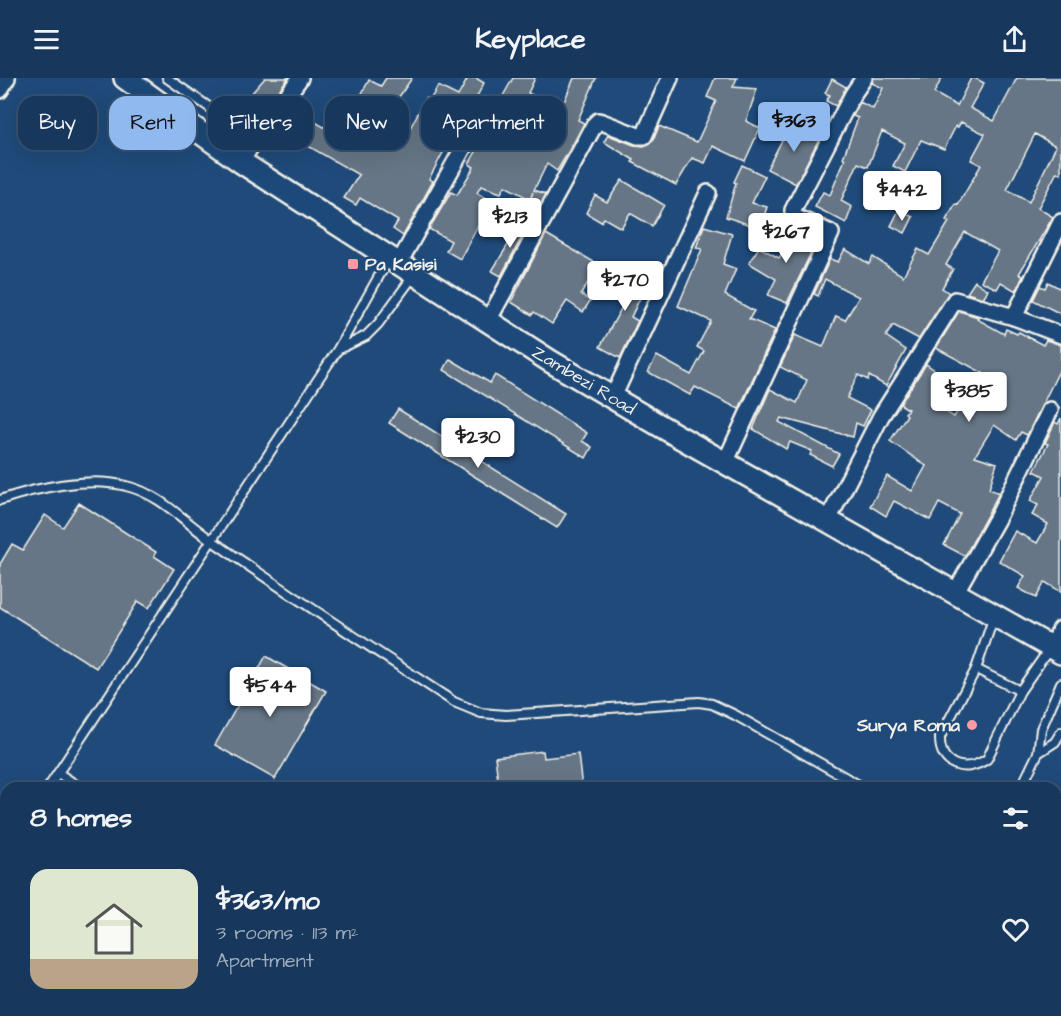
<!DOCTYPE html>
<meta charset="utf-8">
<style>
:root{--surface:#17385c;--page:#244365;--text:#f1f3f6;--muted:#9eacbb;--line:#365272;--accent:#90b9f0}
body{margin:0;font-family:"Architects Daughter",sans-serif;background:var(--page);color:var(--text);height:100vh;display:flex;flex-direction:column;font-size:22px;white-space:nowrap}
*{box-sizing:border-box;margin:0}
p{font-size:20px;color:var(--muted)}
.icon{flex:none;width:33px;height:33px;fill:none;stroke:currentColor;stroke-width:2;stroke-linecap:round;stroke-linejoin:round}
.map{position:relative;flex:1;overflow:hidden}
.sheet{position:absolute;left:0px;top:704px;width:1062px;height:236px;display:flex;flex-direction:column;background:var(--surface);border-radius:18px 18px 0 0;box-shadow:0 6px 24px #0002,0 0 0 2px var(--line)}
.sheet>*{flex:none}
.guide{position:absolute;left:18px;top:18px;width:600px;height:54px;display:flex;gap:12px}
.price{position:absolute;translate:-50% -51px;padding:0 14px;border-radius:6px;background:#fff;color:#222;font-size:20px;line-height:39px;filter:drop-shadow(0 2px 3px #0008)}
.price::after{content:'';position:absolute;left:50%;top:36px;width:18px;height:14px;margin-left:-9px;background:inherit;clip-path:polygon(0 0,100% 0,50% 100%)}
.price.selected{background:var(--accent);color:#111}
ul{padding:0;list-style:none}
li{display:flex;align-items:center;gap:18px;height:150px;padding:0 30px}
li+li{border-top:2px solid var(--line)}
li span{display:grid;place-items:center;flex:none;width:168px;height:120px;border-radius:18px;color:#555}
li>.icon{margin-inline-start:auto}
span .icon{width:72px;height:72px;fill:#fffc;stroke-width:1}
li b{font-size:26px}
h2{display:flex;justify-content:space-between;align-items:center;height:72px;padding:0 30px;font-size:26px}
.tag{padding:0 21px;border-radius:18px;background:var(--surface);box-shadow:0 6px 24px #0002,0 0 0 2px var(--line);font-size:21px;line-height:54px}
.tag.selected{background:var(--accent);color:#111}
header{display:flex;justify-content:space-between;align-items:center;height:78px;padding:0 30px;background:var(--surface);font-size:27px;font-weight:800}
.map>svg:first-child{display:block}
.building{fill:#667686;stroke:#f4f1e8;stroke-width:1.5;fill-rule:evenodd}
.lines{fill:none;stroke-linecap:round;stroke-linejoin:round}
.lane-casing{stroke:#f4f1e8;stroke-width:12}
.street-casing{stroke:#f4f1e8;stroke-width:20}
.secondary-casing{stroke:#f4f1e8;stroke-width:26}
.lane{stroke:#1f4a7a;stroke-width:8}
.street{stroke:#1f4a7a;stroke-width:15}
.secondary{stroke:#1f4a7a;stroke-width:21}
.poi-dot{fill:#ff9aa2;stroke:#1f4a7a;stroke-width:2}
.labels{text-anchor:middle;stroke-width:5;stroke-linejoin:round;paint-order:stroke}
.poi-label{font-size:18px;font-weight:bold;fill:#f4f1e8;stroke:#1f4a7a;text-anchor:start}
.street-label{font-size:18px;fill:#f4f1e8;stroke:#1f4a7a}
</style>
<header><svg class="icon" aria-label="menu" viewBox="0 0 24 24"><path d="M4 6h16M4 12h16M4 18h16"/></svg>Keyplace<svg class="icon" aria-label="share" viewBox="0 0 24 24"><path d="M12 15V3M7 8l5-5 5 5M5 13v7h14v-7"/></svg></header>
<div class="map">
<svg width="1061" height="938" viewBox="0 0 1061 938">
<rect width="100%" height="100%" fill="#1f4a7a"/>
<filter id="ink" filterUnits="userSpaceOnUse"><feTurbulence type="fractalNoise" baseFrequency=".0167" numOctaves="2"/><feDisplacementMap in="SourceGraphic" scale="12" xChannelSelector="R" yChannelSelector="G"/><feConvolveMatrix kernelMatrix="1 2 1 2 8 2 1 2 1" color-interpolation-filters="sRGB"/></filter>
<g filter="url(#ink)">
<!-- building -->
<g class="building">
<polygon points="265,0 288,0 259,39 243,25"/>
<polygon points="386,0 412,0 386,38 359,21 369,2 381,8"/>
<polygon points="468,0 476,0 484,5 475,22 473,20 459,47 464,49 458,59 453,56 429,101 433,103 403,158 393,151 398,143 360,120 356,127 344,120 359,97 308,68 310,64 292,53 302,36 344,61 355,43 400,69 426,20 430,22 438,8 458,18"/>
<polygon points="513,0 535,0 528,15 561,31 574,0 596,0 578,42 584,45 573,66 557,93 547,86 534,112 546,116 539,129 529,126 533,114 530,121 505,108 501,115 481,108 477,115 495,126 487,139 484,137 460,181 446,173 451,163 429,151 451,114 457,117 474,89 469,86 489,51 488,50 501,27 499,25"/>
<polygon points="715,0 737,0 733,9 757,11 746,43 760,50 745,83 713,68 705,85 692,80 676,107 632,84 634,82 604,64 608,57 634,67 644,68 653,63 659,48 697,64 716,23 707,19"/>
<path d="M874 0H942L934 15 957 28 971 0H975L984 5 970 30 994 43 1017 0H1061V96L1057 94 1038 130 1053 139 1019 196 1023 198 1016 213 1001 204 997 211 981 203 998 173 965 154 946 187 953 191 942 210 949 215 919 261 893 247 886 258 906 272 886 308 869 298 868 302 858 297 847 320 871 332 863 348 856 345 853 359 781 340 779 344 839 376 832 388 810 377 812 373 790 364 786 371 753 351 770 311 797 325 807 302 780 289 795 257 823 269 836 238 845 242 859 219 825 201 818 218 814 216 830 181 838 184 845 171 869 186 873 179 903 198 918 171 929 177 949 144 946 142 956 126 958 127 981 87 971 82 985 56 961 44 958 49 956 48 944 71 921 62 905 94 893 88 905 65 882 53 868 89 858 85 841 123 852 129 846 145 815 129 823 114 830 117 845 81 843 80 858 40 853 38 860 24 873 31 883 10 872 5ZM1035 56 1056 68 1029 124 1007 112Z"/>
<polygon points="832,1 846,9 836,28 826,23 830,17 825,15"/>
<polygon points="51,20 62,29 45,52 48,54 39,72 25,65 37,38"/>
<polygon points="791,45 820,59 796,106 767,91"/>
<polygon points="742,87 765,98 752,125 767,129 760,150 726,139 736,105 734,104"/>
<polygon points="622,102 664,127 652,148 630,135 621,150 604,140 601,144 586,135 595,117 607,124"/>
<polygon points="899,132 913,139 905,155 891,148"/>
<polygon points="523,142 529,146 501,198 492,193"/>
<polygon points="704,148 732,156 723,186 736,191 725,217 754,233 749,241 775,252 739,331 695,309 690,317 648,294 657,278 691,297 704,273 697,269 711,243 678,228 702,171 696,170"/>
<polygon points="796,152 802,156 803,153 818,160 787,225 768,217 776,201 749,185 759,169 779,180"/>
<polygon points="546,156 599,187 581,216 590,223 583,234 567,223 552,246 534,234 532,237 511,224"/>
<polygon points="623,189 649,201 631,239 638,243 620,280 600,269 629,216 613,208"/>
<polygon points="975,203 988,212 983,220 967,215"/>
<polygon points="1048,204 1061,211 1061,236 1033,222 1040,208 1045,210"/>
<polygon points="959,233 978,239 977,241 1004,256 1006,251 1017,256 1019,254 1043,267 1046,262 1061,267 1061,289 1027,357 1021,354 1016,362 994,347 975,378 997,385 989,411 999,415 965,478 944,467 960,436 939,425 930,442 894,423 886,438 870,428 887,398 912,413 926,388 890,363 907,337 905,335 908,331 900,326 926,286 949,302 933,325 954,339 983,295 936,270"/>
<polygon points="450,281 490,305 495,297 587,355 582,363 592,369 586,380 444,292"/>
<polygon points="398,331 566,436 557,450 389,345"/>
<polygon points="1061,340 1061,514 1045,504 1036,520 1018,510 1025,498 999,483 1015,453 1037,465 1048,446 1032,437 1038,427 1030,423 1044,398 1034,393 1048,366 1045,365 1055,344 1058,346"/>
<polygon points="79,425 156,474 154,478 174,491 149,530 138,523 96,590 0,529 0,486 12,466 23,472 45,437 63,449"/>
<polygon points="266,578 326,613 275,701 215,667"/>
<polygon points="543,673 544,680 578,676 582,710 499,710 495,679"/>
</g>
<g class="lines">
<!-- lane casing -->
<g class="lane-casing">
<g id="lane">
<polyline points="167,0 255,61"/>
<polyline points="339,271 366,258 378,246 414,197"/>
<path d="M0 422C36 410 88 398 126 408 161 416 185 445 214 464 293 519 373 571 454 624L481 635 506 637 699 624 712 626 735 637 864 710"/>
<path d="M994 538 976 591 940 659C939 688 965 696 987 681L1020 613 1050 570"/>
<polyline points="976,591 1020,613"/>
<polyline points="1038,675 1055,664 1061,654"/>
<polyline points="58,695 81,710"/>
<polyline points="48,710 338,271 388,182"/>
<polyline points="1021,710 1038,675 1041,651 1061,605"/>
<polyline points="0,783 6,774"/>
<polyline points="126,938 129,933"/>
</g>
</g>
<!-- street casing -->
<g class="street-casing">
<g id="street">
<polyline points="0,12 7,0"/>
<polyline points="241,84 255,61 300,0"/>
<polyline points="399,185 481,38"/>
<polyline points="1014,239 1061,144"/>
<polyline points="488,243 595,46 598,43 602,44 638,58 644,58 670,0"/>
<polyline points="613,319 708,115"/>
<polyline points="725,385 831,155 797,140 793,137 793,132 853,16 864,0"/>
<polyline points="828,442 881,338 955,222 1014,239 1061,257"/>
<polyline points="955,515 999,437 1050,332"/>
<polyline points="1050,569 1061,551"/>
</g>
</g>
<!-- secondary casing -->
<g class="secondary-casing">
<polyline id="secondary" points="125,0 241,84 550,283 676,357 1061,575"/>
</g>
<!-- lane -->
<use href="#lane" class="lane"/>
<!-- street -->
<use href="#street" class="street"/>
<!-- secondary -->
<use href="#secondary" class="secondary"/>
</g>
</g>
<!-- markers -->
<g class="poi-dot">
<rect x="347" y="180" width="12" height="12" rx="3"/>
<circle cx="972" cy="647" r="6"/>
</g>
<g class="labels">
<!-- poi labels -->
<g class="poi-label">
<text x="365" y="192">Pa Kasisi</text>
<text x="960" y="653" text-anchor="end">Surya Roma</text>
</g>
<!-- street labels -->
<g class="street-label">
<text transform="translate(584 302) rotate(31)" y="6">Zambezi Road</text>
</g>
</g>
</svg>
<b class="price selected" style="left:794px;top:75px">$363</b>
<b class="price" style="left:902px;top:144px">$442</b>
<b class="price" style="left:510px;top:171px">$213</b>
<b class="price" style="left:786px;top:186px">$267</b>
<b class="price" style="left:625px;top:234px">$270</b>
<b class="price" style="left:969px;top:345px">$385</b>
<b class="price" style="left:478px;top:391px">$230</b>
<b class="price" style="left:270px;top:640px">$544</b>
<div class="guide">
<a class="tag">Buy</a>
<a class="tag selected">Rent</a>
<a class="tag">Filters</a>
<a class="tag">New</a>
<a class="tag">Apartment</a>
</div>
<section class="sheet">
<h2>8 homes<svg class="icon" aria-label="filters" viewBox="0 0 24 24"><path d="M4 7h16M4 17h16"/><circle cx="9" cy="7" r="2"/><circle cx="15" cy="17" r="2"/></svg></h2>
<ul>
<li><span style="background:linear-gradient(#dfe7d0 75%,#b9a48a 0)"><svg class="icon" aria-label="home" viewBox="0 0 24 24"><path d="M3 11l9-7 9 7M6 9v11h12V9"/></svg></span><div><b>$363/mo</b><p>3 rooms · 113 m²</p><p>Apartment</p></div><svg class="icon" aria-label="heart" viewBox="0 0 24 24"><path d="M12 20l-8-8c-3-5 5-10 8-4 3-6 11-1 8 4z"/></svg></li>
</ul>
</section>
</div>
